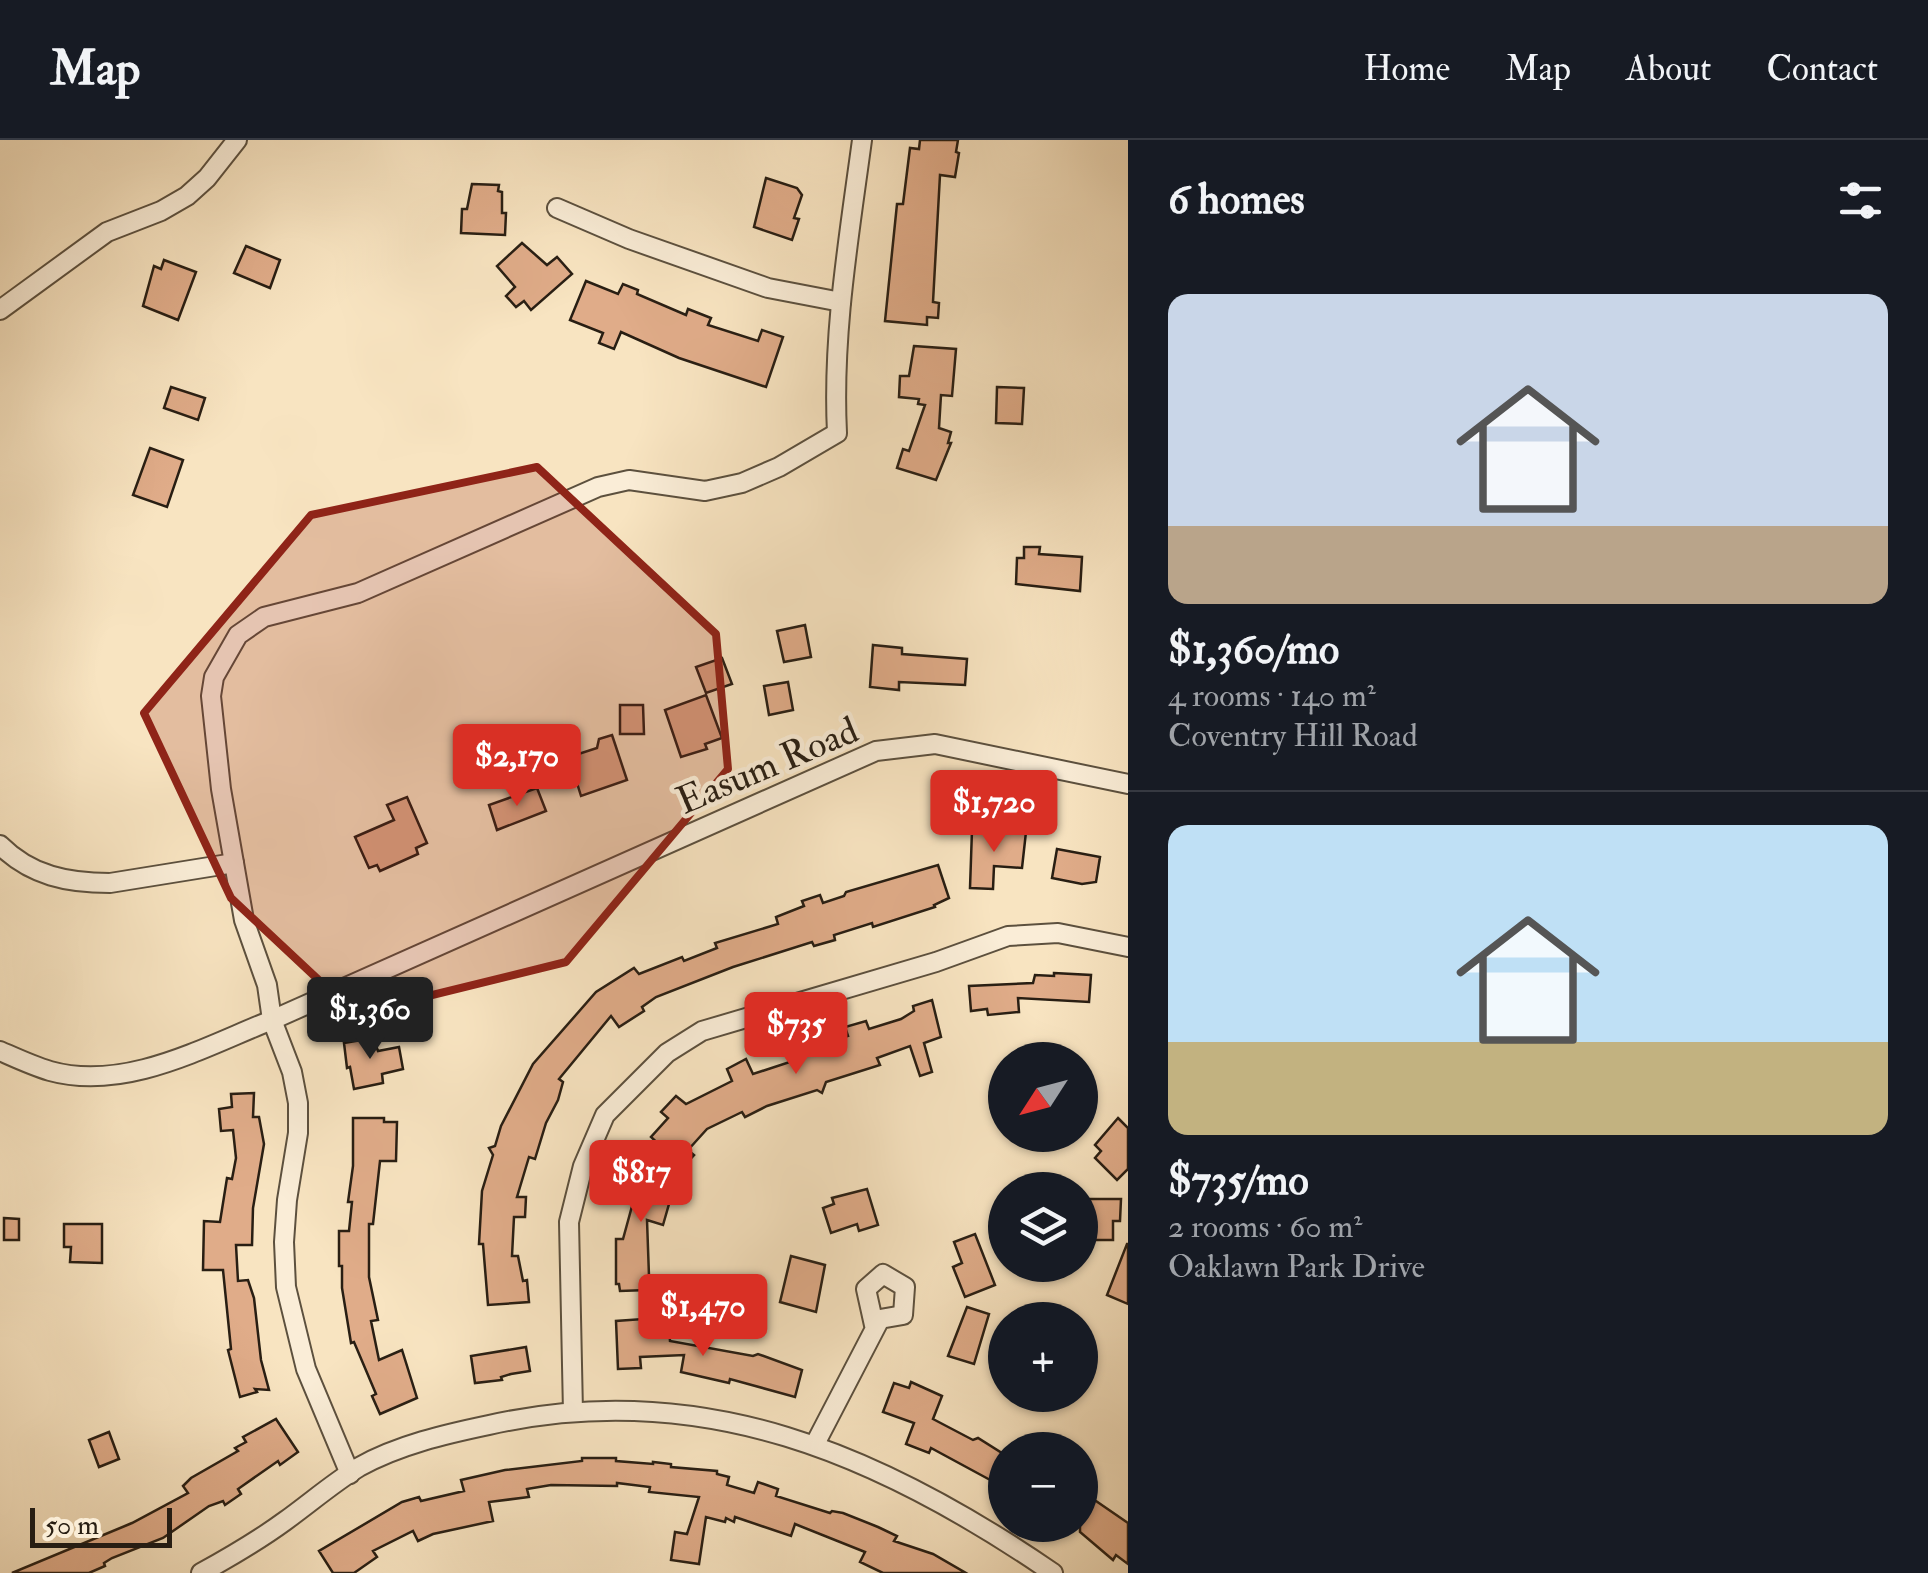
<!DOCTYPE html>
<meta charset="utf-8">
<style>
:root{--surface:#171b24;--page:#20242c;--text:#f1f3f6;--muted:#9ea1a6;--line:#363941;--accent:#d93025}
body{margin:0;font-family:"IM FELL Double Pica",serif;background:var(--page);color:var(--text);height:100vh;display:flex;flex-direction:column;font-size:38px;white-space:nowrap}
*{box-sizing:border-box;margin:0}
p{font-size:32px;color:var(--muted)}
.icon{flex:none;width:55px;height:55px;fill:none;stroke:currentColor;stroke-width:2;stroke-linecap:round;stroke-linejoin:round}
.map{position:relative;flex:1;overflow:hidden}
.panel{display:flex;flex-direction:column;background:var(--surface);width:800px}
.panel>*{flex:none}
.needle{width:65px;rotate:234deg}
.buttons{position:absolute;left:988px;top:902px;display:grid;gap:20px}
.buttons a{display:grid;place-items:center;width:110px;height:110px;border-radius:50%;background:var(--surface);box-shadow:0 2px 8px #0004;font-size:50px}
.scale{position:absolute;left:30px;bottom:25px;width:142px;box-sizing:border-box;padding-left:10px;border:5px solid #281e13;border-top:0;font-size:28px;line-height:35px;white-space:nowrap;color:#281e13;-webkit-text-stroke:8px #faedd7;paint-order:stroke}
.price{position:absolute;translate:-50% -85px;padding:0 22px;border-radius:10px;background:var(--accent);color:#fff;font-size:32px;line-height:65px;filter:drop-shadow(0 2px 5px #0008)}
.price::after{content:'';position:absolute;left:50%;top:60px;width:30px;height:22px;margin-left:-15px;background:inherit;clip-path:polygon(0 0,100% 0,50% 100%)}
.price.active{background:#222;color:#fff}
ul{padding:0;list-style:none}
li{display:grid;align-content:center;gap:20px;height:530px;padding:0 40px}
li+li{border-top:2px solid var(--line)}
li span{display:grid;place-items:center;height:310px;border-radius:20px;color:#555}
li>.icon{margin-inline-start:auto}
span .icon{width:180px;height:180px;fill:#fffc;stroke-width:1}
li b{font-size:42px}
h2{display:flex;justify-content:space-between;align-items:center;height:120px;padding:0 40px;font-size:42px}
header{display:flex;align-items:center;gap:60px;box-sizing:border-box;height:140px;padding:0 50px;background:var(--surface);border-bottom:2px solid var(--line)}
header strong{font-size:48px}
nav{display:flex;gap:55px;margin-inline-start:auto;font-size:35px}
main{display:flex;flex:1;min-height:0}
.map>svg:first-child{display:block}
.building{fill:#e0ac89;stroke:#281e13;stroke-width:2.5}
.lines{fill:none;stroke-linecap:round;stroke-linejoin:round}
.minor-casing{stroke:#5c503e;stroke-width:22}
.minor{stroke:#faedd7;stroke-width:18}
.marked{fill:#8f2418;fill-opacity:0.2;stroke:#8f2418;stroke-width:8;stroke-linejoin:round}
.labels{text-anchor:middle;stroke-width:9;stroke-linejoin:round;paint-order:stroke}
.street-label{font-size:38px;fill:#281e13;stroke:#faedd7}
</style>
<header>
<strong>Map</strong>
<nav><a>Home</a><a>Map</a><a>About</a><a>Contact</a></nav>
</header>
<main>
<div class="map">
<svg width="1128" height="1433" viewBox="0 0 1128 1433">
<rect width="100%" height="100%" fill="#f8e4c1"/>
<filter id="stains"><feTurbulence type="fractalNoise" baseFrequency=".002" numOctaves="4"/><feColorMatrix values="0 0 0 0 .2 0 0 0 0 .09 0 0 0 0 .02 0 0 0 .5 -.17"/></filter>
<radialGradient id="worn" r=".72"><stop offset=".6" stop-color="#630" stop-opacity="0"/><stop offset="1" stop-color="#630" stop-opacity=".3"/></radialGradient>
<!-- building -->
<g class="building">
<polygon points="920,0 958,0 956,12 959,13 955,37 940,35 933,162 939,163 938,178 927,177 927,185 885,181 897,64 903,64 910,8 919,9"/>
<polygon points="766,38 797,48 802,55 794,78 799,79 792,100 754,87"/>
<polygon points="472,44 499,45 498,51 502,52 502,73 506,73 505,95 461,93 462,69 467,69"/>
<polygon points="522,103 547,125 557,117 572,134 531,170 524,161 516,167 506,156 515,147 497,126"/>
<polygon points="246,106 280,120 270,148 234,133"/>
<polygon points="164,120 196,132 178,180 143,166 154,126 161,129"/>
<polygon points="586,141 618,154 623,144 638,150 637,154 686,175 688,169 711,178 708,185 758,201 762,190 783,197 766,247 679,218 621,192 614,209 599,203 603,193 570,180"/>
<polygon points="914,206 956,209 952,256 941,255 939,288 951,292 948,303 951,303 936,340 897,328 903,309 909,311 925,265 918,264 919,259 899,257 900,236 909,236"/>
<polygon points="171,247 205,258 198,280 164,268"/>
<polygon points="997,247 1024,248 1022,284 996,283"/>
<polygon points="150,308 183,320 167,367 133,355"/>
<polygon points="1024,407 1040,407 1039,414 1082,417 1080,451 1016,444 1017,418 1024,418"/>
<polygon points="805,485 811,517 784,522 777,491"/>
<polygon points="873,505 902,508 902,514 967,519 965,545 899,542 899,550 870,547"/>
<polygon points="722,518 732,544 706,553 696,527"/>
<polygon points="788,542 793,570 769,575 764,546"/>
<polygon points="706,555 722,598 705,604 707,609 681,617 665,570"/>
<polygon points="620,565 643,565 644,594 620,594"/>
<polygon points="612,595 627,640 581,656 569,617 597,608 599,599"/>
<polygon points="545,605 551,628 528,634 522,610"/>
<polygon points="537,648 546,671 497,690 489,665"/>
<polygon points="407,657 427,703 416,708 418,714 380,731 377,725 369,728 355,697 394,680 387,665"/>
<polygon points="972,690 1026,692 1022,728 994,726 993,749 970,748"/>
<polygon points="1057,709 1100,717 1096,742 1082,744 1052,738"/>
<polygon points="938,725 949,758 934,765 935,767 873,787 872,783 834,795 835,800 814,806 812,802 733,827 656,857 642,867 644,871 619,887 611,876 559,939 563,942 558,960 546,983 535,1019 529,1017 517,1057 526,1057 525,1077 514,1077 512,1116 518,1116 523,1141 527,1140 529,1162 488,1165 483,1104 479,1104 482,1051 493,1015 489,1008 495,1006 501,986 533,924 596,852 634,828 639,834 682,817 684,821 717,808 715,803 778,784 776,777 804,766 802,761 820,755 823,763 844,756 846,752"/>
<polygon points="1054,833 1091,835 1089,862 1018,858 1019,872 988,875 987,869 971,871 969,846 1033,843 1035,835 1054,836"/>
<polygon points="932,860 941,897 924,903 932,932 920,936 910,906 877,918 880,925 826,942 822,953 817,950 767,966 745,977 742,972 707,989 688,1010 694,1015 683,1027 651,997 668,978 661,972 676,956 686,964 732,941 727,929 746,919 753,934 796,920 791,905 812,898 815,906 848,896 845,887 866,881 869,889 901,879 914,871 913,866"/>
<polygon points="373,898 378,911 399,907 403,929 382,934 383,943 354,949 350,927 347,928 344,903"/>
<polygon points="254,953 253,977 259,977 264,1004 253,1068 252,1105 236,1105 238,1141 248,1140 254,1158 261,1220 269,1250 255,1249 257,1252 240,1257 228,1210 231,1209 223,1130 203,1130 204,1081 220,1082 227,1038 232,1039 236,1018 233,990 221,991 219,969 232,967 231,954"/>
<polygon points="353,978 384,978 384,982 397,982 396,1021 380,1021 373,1084 369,1084 369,1137 378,1180 371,1181 379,1220 402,1210 417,1258 380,1274 372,1256 376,1254 354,1202 351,1203 342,1148 342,1126 339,1126 339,1091 349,1091 352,1062 348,1062 353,1026"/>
<polygon points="1118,978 1128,988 1128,1029 1117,1040 1095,1018 1101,1011 1095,1005"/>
<polygon points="626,1022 677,1036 663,1085 647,1080 649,1136 658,1143 648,1150 620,1151 619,1144 616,1144 616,1099 623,1099 637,1048 620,1044"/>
<polygon points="867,1049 878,1085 859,1091 857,1084 831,1093 823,1068 834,1064 832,1058"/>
<polygon points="1080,1059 1121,1059 1120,1081 1113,1081 1113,1100 1080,1100"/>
<polygon points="4,1078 19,1079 19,1100 4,1100"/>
<polygon points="64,1084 102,1084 102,1123 70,1122 71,1107 64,1107"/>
<polygon points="975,1094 995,1145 965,1157 953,1127 962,1123 954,1102"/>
<polygon points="1127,1104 1128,1104 1128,1164 1107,1155"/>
<polygon points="791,1116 825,1125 816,1172 780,1162"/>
<polygon points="967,1167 989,1174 974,1224 948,1216"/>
<polygon points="643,1179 643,1185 669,1183 670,1201 753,1216 758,1214 802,1230 795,1257 730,1239 729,1243 681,1232 684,1215 640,1217 641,1228 618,1229 616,1181"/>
<polygon points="526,1207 530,1231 511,1234 501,1237 502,1240 475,1243 471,1216"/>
<polygon points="911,1242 942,1256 933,1279 973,1300 978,1298 1005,1315 1005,1348 931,1308 929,1313 906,1304 914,1283 883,1272 894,1243 909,1248"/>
<polygon points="276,1279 298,1312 280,1325 278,1321 238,1349 241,1354 225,1365 223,1361 209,1366 163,1398 112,1418 104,1423 105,1426 89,1433 12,1433 132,1383 188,1353 183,1346 191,1338 238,1311 235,1308 246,1302 243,1297"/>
<polygon points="109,1292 119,1319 99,1327 89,1300"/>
<polygon points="582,1318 616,1318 616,1321 653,1324 653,1322 671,1324 671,1327 717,1331 717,1334 729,1337 727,1345 754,1353 758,1342 778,1349 776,1356 830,1373 832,1371 843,1373 878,1387 897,1396 894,1401 933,1414 966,1433 883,1433 860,1422 865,1412 795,1384 791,1396 735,1377 734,1382 726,1378 725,1382 706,1377 699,1424 671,1420 675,1392 687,1394 699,1357 649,1352 650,1347 617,1343 617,1346 551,1345 527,1349 529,1357 489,1362 493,1381 433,1394 418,1401 413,1391 373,1411 377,1417 354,1433 333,1433 319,1411 402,1362 419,1357 421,1361 464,1351 461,1340 505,1330 582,1321"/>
<polygon points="1080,1350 1128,1383 1128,1424 1116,1415 1113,1420 1080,1392"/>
</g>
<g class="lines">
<!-- minor casing -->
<g class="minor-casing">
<g id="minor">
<polyline points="557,68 629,99 768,148 841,162"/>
<polyline points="0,170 107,92 161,71 187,56 207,38 237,0"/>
<path d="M0 705C31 736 68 743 110 743L234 723"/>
<path d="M0 911C16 918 33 926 50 931 125 952 204 907 272 880L876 611 935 604 1128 644"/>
<polyline points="573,1272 569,1082 583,1026 605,975 667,913 702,891 936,822 1008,796 1058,793 1128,807"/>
<polyline points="815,1304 880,1179 903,1175 905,1147 883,1134 866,1149 874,1185"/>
<path d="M350 1334 306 1229 286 1147 284 1102 287 1060 298 993V963L292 932 272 880 267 845 244 780 221 649 211 556 214 537 238 495 264 477 358 453 598 347 629 340 705 351 742 343 779 327 837 293C832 195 849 97 862 0"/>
<path d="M201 1433C230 1417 259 1400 285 1381 310 1363 333 1343 359 1327 398 1305 446 1294 489 1285 702 1237 881 1315 1053 1433"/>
</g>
</g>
<!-- minor -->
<use href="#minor" class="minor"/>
</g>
<!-- marked area -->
<path class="marked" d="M537 327 716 494 728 629 566 822 355 874 231 758 144 573 311 375Z"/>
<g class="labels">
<!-- street labels -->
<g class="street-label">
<text transform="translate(767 625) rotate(-23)" y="13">Easum Road</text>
</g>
</g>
<rect width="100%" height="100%" filter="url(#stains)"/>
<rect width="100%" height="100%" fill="url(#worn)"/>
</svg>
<div class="buttons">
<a><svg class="needle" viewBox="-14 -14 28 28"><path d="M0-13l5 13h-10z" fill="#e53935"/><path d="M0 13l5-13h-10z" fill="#9ea1a6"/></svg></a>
<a><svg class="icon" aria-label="layers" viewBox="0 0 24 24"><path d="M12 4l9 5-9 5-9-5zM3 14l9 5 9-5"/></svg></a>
<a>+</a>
<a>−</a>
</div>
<div class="scale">50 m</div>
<b class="price" style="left:517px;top:669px">$2,170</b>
<b class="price" style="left:994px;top:715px">$1,720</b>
<b class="price active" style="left:370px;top:922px">$1,360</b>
<b class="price" style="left:796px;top:937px">$735</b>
<b class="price" style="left:641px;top:1085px">$817</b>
<b class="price" style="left:703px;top:1219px">$1,470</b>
</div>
<section class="panel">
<h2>6 homes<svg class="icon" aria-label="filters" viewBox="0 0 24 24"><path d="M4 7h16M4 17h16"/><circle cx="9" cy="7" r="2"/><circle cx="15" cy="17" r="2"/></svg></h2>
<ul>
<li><span style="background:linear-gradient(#c9d6e8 75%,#b9a48a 0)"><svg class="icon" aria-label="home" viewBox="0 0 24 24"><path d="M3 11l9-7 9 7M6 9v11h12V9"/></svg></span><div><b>$1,360/mo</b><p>4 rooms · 140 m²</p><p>Coventry Hill Road</p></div></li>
<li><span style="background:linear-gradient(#bfe0f5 70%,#c2b280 0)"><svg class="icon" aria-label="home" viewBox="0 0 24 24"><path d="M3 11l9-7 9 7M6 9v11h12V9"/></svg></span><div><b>$735/mo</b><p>2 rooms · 60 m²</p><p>Oaklawn Park Drive</p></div></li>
</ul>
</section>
</main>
